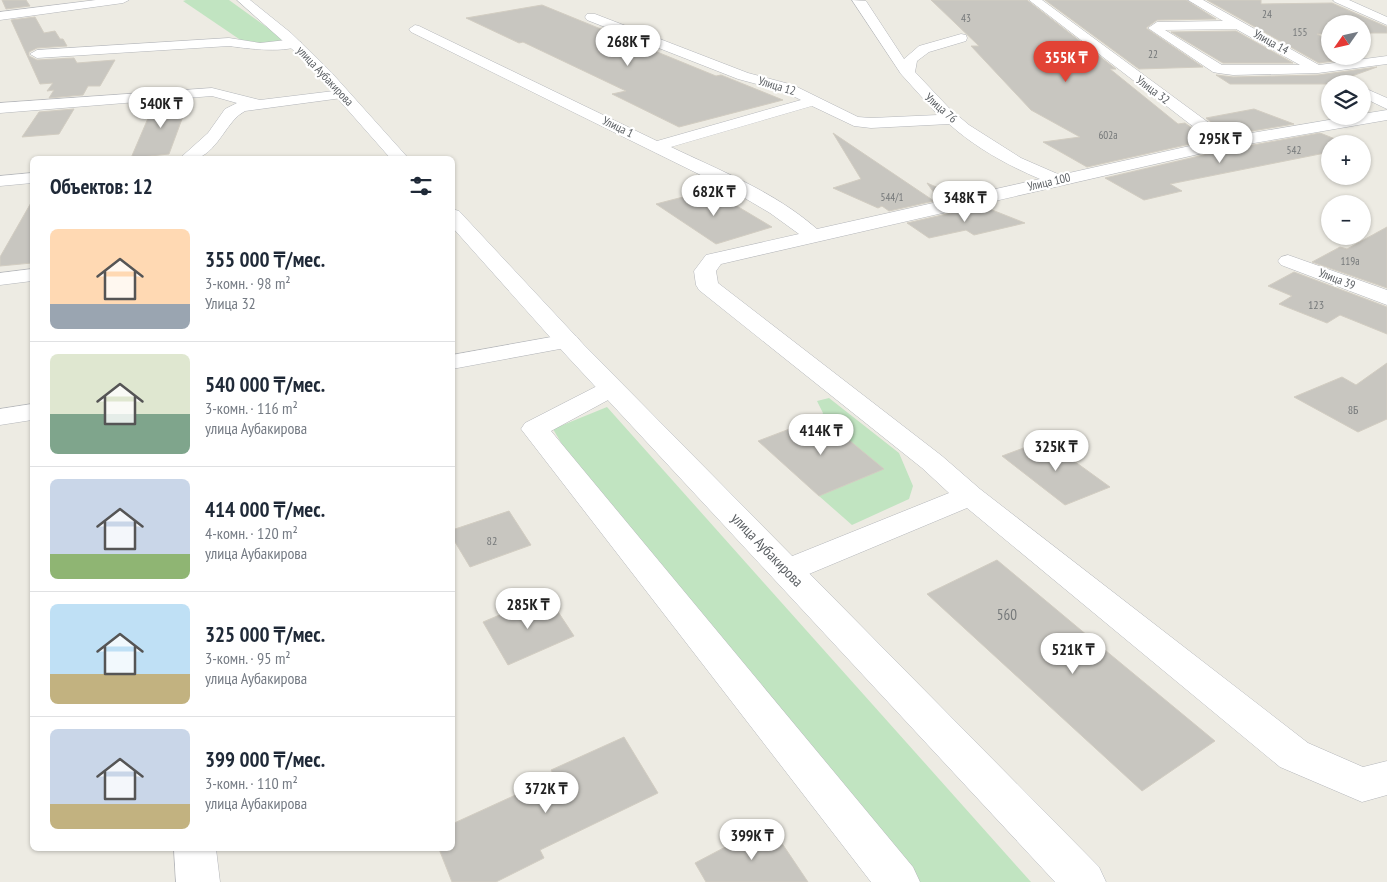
<!DOCTYPE html>
<html lang="ru">
<meta charset="utf-8">
<style>
:root{--surface:#fff;--page:#f2f2f3;--text:#1f2937;--muted:#747a83;--line:#e0e1e3;--accent:#e24335}
body{margin:0;font-family:"PT Sans Narrow",sans-serif;background:var(--page);color:var(--text);height:100vh;display:flex;flex-direction:column;font-size:19px;white-space:nowrap}
*{box-sizing:border-box;margin:0}
p{font-size:16px;color:var(--muted)}
.icon{flex:none;width:28px;height:28px;fill:none;stroke:currentColor;stroke-width:2;stroke-linecap:round;stroke-linejoin:round}
.map{position:relative;flex:1;overflow:hidden}
.drawer{position:absolute;left:30px;top:156px;width:425px;height:695px;display:flex;flex-direction:column;background:var(--surface);border-radius:8px;box-shadow:0 1px 4px #0004}
.drawer>*{flex:none}
.needle{width:32px;rotate:236deg}
.fabs{position:absolute;left:1321px;top:15px;display:grid;gap:10px}
.fabs a{display:grid;place-items:center;width:50px;height:50px;border-radius:50%;background:var(--surface);box-shadow:0 1px 4px #0004;font-size:25px}
.price{position:absolute;translate:-50% -42px;padding:0 11px;border-radius:18px;background:#fff;color:#222;font-size:16px;line-height:32px;filter:drop-shadow(0 1px 2px #0008)}
.price::after{content:'';position:absolute;left:50%;top:30px;width:15px;height:11px;margin-left:-8px;background:inherit;clip-path:polygon(0 0,100% 0,50% 100%)}
.price.on{background:var(--accent);color:#fff}
ul{padding:0;list-style:none}
li{display:flex;align-items:center;gap:15px;height:125px;padding:0 20px}
li+li{border-top:1px solid var(--line)}
li span{display:grid;place-items:center;flex:none;width:140px;height:100px;border-radius:8px;color:#555}
li>.icon{margin-inline-start:auto}
span .icon{width:60px;height:60px;fill:#fffc;stroke-width:1}
li b{font-size:21px}
h2{display:flex;justify-content:space-between;align-items:center;height:60px;padding:0 20px;font-size:21px}
.map>svg:first-child{display:block}
.green{fill:#c1e4c1}
.building{fill:#c8c6c0;stroke:#d2cdc2}
.lines{fill:none;stroke-linecap:round;stroke-linejoin:round}
.street-casing{stroke:#b4b6ba;stroke-width:1}
.secondary-casing{stroke:#b5b8bd;stroke-width:1}
.street{fill:#fff;fill-rule:evenodd}
.secondary{fill:#fff;fill-rule:evenodd}
.labels{text-anchor:middle;stroke-width:4.5;stroke-linejoin:round;paint-order:stroke}
.far-number-label{font-size:11px;fill:#76797a}
.far-street-label{font-size:12px;fill:#5b5f63;stroke:#fff}
.number-label{font-size:12px;fill:#76797a}
.street-label{font-size:15px;fill:#5b5f63;stroke:#fff}
.near-number-label{font-size:15px;fill:#76797a}
</style>
<div class="map">
<svg width="1387" height="882" viewBox="0 0 1387 882">
<rect width="100%" height="100%" fill="#edebe3"/>
<!-- green -->
<g class="green">
<polygon points="186,0 229,0 286,41 266,44 242,41 183,1"/>
<polygon points="829,398 899,453 913,486 909,499 852,525 819,496 821,417 823,413 817,401"/>
<polygon points="607,407 1031,882 910,882 563,446 553,429"/>
</g>
<!-- building -->
<g class="building">
<polygon points="2,0 26,0 30,6 6,9"/>
<polygon points="931,0 1027,0 1116,69 1110,69 1178,124 1185,123 1208,140 1087,167 1043,142 1080,137 1031,110 971,46 979,46"/>
<polygon points="1045,0 1186,0 1216,19 1157,20 1146,28 1203,67 1139,69"/>
<polygon points="1207,0 1261,0 1261,4 1332,3 1387,27 1387,33 1362,33 1362,24 1330,24 1330,34 1317,34 1330,41 1330,56 1363,57 1319,63"/>
<polygon points="542,5 716,76 721,75 783,100 679,127 612,94 626,91 523,42 519,43 466,18"/>
<polygon points="35,17 44,33 55,31 60,39 63,39 67,46 37,48 29,52 29,56 37,60 74,58 77,63 115,60 100,86 88,86 83,95 49,98 54,90 47,91 53,83 40,84 11,20"/>
<polygon points="1236,31 1293,63 1223,63 1171,32"/>
<polygon points="1377,67 1330,84 1230,84 1216,75 1233,77 1318,75"/>
<polygon points="189,100 169,154 131,158 155,102"/>
<polygon points="74,109 59,134 22,137 39,112"/>
<polygon points="1254,109 1294,124 1228,135 1206,118"/>
<polygon points="833,133 934,201 889,211 882,206 878,208 833,188 861,179"/>
<polygon points="1320,133 1348,144 1330,144 1330,152 1170,184 1182,191 1144,200 1105,178 1225,150"/>
<polygon points="927,183 957,196 939,200"/>
<polygon points="710,190 772,227 716,244 656,204"/>
<polygon points="32,201 32,263 0,266 0,257"/>
<polygon points="982,206 1025,223 974,235 966,230 929,238 907,223"/>
<polygon points="1387,227 1387,288 1312,262 1340,247 1347,249"/>
<polygon points="1294,272 1387,307 1387,334 1340,315 1327,323 1279,304 1292,296 1268,286"/>
<polygon points="1387,363 1387,419 1358,432 1294,397 1342,377 1356,385"/>
<polygon points="821,417 884,469 819,496 758,441"/>
<polygon points="1045,440 1110,487 1065,505 1002,456"/>
<polygon points="509,511 531,545 470,567 452,537 452,530"/>
<polygon points="997,560 1088,636 1215,741 1142,791 927,594"/>
<polygon points="547,595 574,636 508,665 483,622"/>
<polygon points="624,737 658,793 540,850 544,858 496,882 452,882 439,849 452,849 452,824 555,777 551,770"/>
<polygon points="769,824 808,882 706,882 695,863"/>
</g>
<g class="lines">
<!-- street casing -->
<g class="street-casing">
<g id="street">
<polygon points="96,0 129,0 123,3 0,20 0,12"/>
<path d="M852 0 866 1 904 59 919 46 961 34 966 35 967 38 966 41 929 52 917 61 915 72 949 108 969 125 1021 158 1060 175 1212 141 1029 0H1042L1228 137 1352 116H1362V114L1387 110V120L1225 148 721 264 716 271 718 283 942 456 980 489 1308 743 1363 767 1387 761V795L1362 802 1280 767 967 508 797 579 786 582 775 579 770 571 775 563 949 493 922 468 699 290 696 285 694 271 706 255 799 234 770 213 731 190 411 32 409 29 415 25 419 26 657 141 801 100 783 91 738 79 587 20 585 17 587 14H595L748 73 793 85 858 117 871 118 938 115 901 74ZM812 106 854 126 871 128 949 124C976 148 1007 165 1040 179L817 229C775 192 721 171 671 147Z"/>
<path d="M1188 0H1203L1319 65 1387 56V64L1318 73 1233 75 1218 73 1213 72 1148 28 1157 22 1223 21ZM1236 29 1300 65H1222L1165 30Z"/>
<polygon points="1333,0 1349,0 1387,17 1387,25 1335,2"/>
<path d="M229 38 260 43 295 39 302 43C291 55 244 48 229 46L37 58 30 54 37 50Z"/>
<polygon points="1362,87 1387,98 1387,109 1362,97"/>
<path d="M212 88 260 100 342 90 347 91 349 94 347 97 342 98 245 111C227 120 219 150 198 158 193 160 184 159 179 159L208 133 225 109 237 103 212 96 0 113V103Z"/>
<polygon points="32,173 32,183 0,186 0,176"/>
<polygon points="1288,255 1387,290 1387,305 1281,265 1278,261 1281,257"/>
<polygon points="32,269 32,281 0,285 0,273"/>
<polygon points="568,334 576,336 580,341 576,346 452,369 452,355"/>
<polygon points="612,380 621,383 625,388 621,393 551,431 913,867 920,882 871,882 521,429 525,423 603,383"/>
<polygon points="32,404 32,420 0,425 0,409"/>
<polygon points="174,849 216,849 220,882 176,882"/>
</g>
</g>
<!-- secondary casing -->
<g class="secondary-casing">
<g id="secondary">
<polygon points="237,0 250,0 291,33 331,72 409,159 391,159 302,58"/>
<polygon points="452,209 459,211 584,345 1099,867 1106,882 1055,882 566,355 452,227"/>
</g>
</g>
<!-- street -->
<use href="#street" class="street"/>
<!-- secondary -->
<use href="#secondary" class="secondary"/>
</g>
<g class="labels">
<!-- far-number labels -->
<g class="far-number-label">
<text x="1267" y="18">24</text>
<text x="966" y="22">43</text>
<text x="1300" y="36">155</text>
<text x="1153" y="58">22</text>
<text x="1108" y="139">602а</text>
<text x="1294" y="154">542</text>
<text x="892" y="201">544/1</text>
<text x="1350" y="265">119а</text>
</g>
<!-- far-street labels -->
<g class="far-street-label">
<text transform="translate(1271 42) rotate(29)" y="4">Улица 14</text>
<text transform="translate(325 76) rotate(47)" y="4">улица Аубакирова</text>
<text transform="translate(777 86) rotate(17)" y="4">Улица 12</text>
<text transform="translate(1153 90) rotate(37)" y="4">Улица 32</text>
<text transform="translate(941 108) rotate(41)" y="4">Улица 76</text>
<text transform="translate(618 127) rotate(26)" y="4">Улица 1</text>
<text transform="translate(1049 182) rotate(-13)" y="4">Улица 100</text>
<text transform="translate(1337 279) rotate(21)" y="4">Улица 39</text>
</g>
<!-- number labels -->
<g class="number-label">
<text x="1316" y="309">123</text>
<text x="1353" y="414">8Б</text>
<text x="492" y="545">82</text>
</g>
<!-- street labels -->
<g class="street-label">
<text transform="translate(767 550) rotate(46)" y="5">улица Аубакирова</text>
</g>
<!-- near-number labels -->
<g class="near-number-label">
<text x="1007" y="620">560</text>
</g>
</g>
</svg>
<div class="fabs">
<a><svg class="needle" viewBox="-14 -14 28 28"><path d="M0-13l5 13h-10z" fill="#e53935"/><path d="M0 13l5-13h-10z" fill="#747a83"/></svg></a>
<a><svg class="icon" aria-label="layers" viewBox="0 0 24 24"><path d="M12 4l9 5-9 5-9-5zM3 14l9 5 9-5"/></svg></a>
<a>+</a>
<a>−</a>
</div>
<b class="price" style="left:628px;top:67px">268K ₸</b>
<b class="price on" style="left:1066px;top:83px">355K ₸</b>
<b class="price" style="left:161px;top:129px">540K ₸</b>
<b class="price" style="left:1220px;top:164px">295K ₸</b>
<b class="price" style="left:714px;top:217px">682K ₸</b>
<b class="price" style="left:965px;top:223px">348K ₸</b>
<b class="price" style="left:821px;top:456px">414K ₸</b>
<b class="price" style="left:1056px;top:472px">325K ₸</b>
<b class="price" style="left:528px;top:630px">285K ₸</b>
<b class="price" style="left:1073px;top:675px">521K ₸</b>
<b class="price" style="left:546px;top:814px">372K ₸</b>
<b class="price" style="left:752px;top:861px">399K ₸</b>
<section class="drawer">
<h2>Объектов: 12<svg class="icon" aria-label="filters" viewBox="0 0 24 24"><path d="M4 7h16M4 17h16"/><circle cx="9" cy="7" r="2"/><circle cx="15" cy="17" r="2"/></svg></h2>
<ul>
<li><span style="background:linear-gradient(#ffd9b3 75%,#9aa5b1 0)"><svg class="icon" aria-label="home" viewBox="0 0 24 24"><path d="M3 11l9-7 9 7M6 9v11h12V9"/></svg></span><div><b>355 000 ₸/мес.</b><p>3-комн. · 98 m²</p><p>Улица 32</p></div></li>
<li><span style="background:linear-gradient(#dfe7d0 60%,#7fa58c 0)"><svg class="icon" aria-label="home" viewBox="0 0 24 24"><path d="M3 11l9-7 9 7M6 9v11h12V9"/></svg></span><div><b>540 000 ₸/мес.</b><p>3-комн. · 116 m²</p><p>улица Аубакирова</p></div></li>
<li><span style="background:linear-gradient(#c9d6e8 75%,#8fb573 0)"><svg class="icon" aria-label="home" viewBox="0 0 24 24"><path d="M3 11l9-7 9 7M6 9v11h12V9"/></svg></span><div><b>414 000 ₸/мес.</b><p>4-комн. · 120 m²</p><p>улица Аубакирова</p></div></li>
<li><span style="background:linear-gradient(#bfe0f5 70%,#c2b280 0)"><svg class="icon" aria-label="home" viewBox="0 0 24 24"><path d="M3 11l9-7 9 7M6 9v11h12V9"/></svg></span><div><b>325 000 ₸/мес.</b><p>3-комн. · 95 m²</p><p>улица Аубакирова</p></div></li>
<li><span style="background:linear-gradient(#c9d6e8 75%,#c2b280 0)"><svg class="icon" aria-label="home" viewBox="0 0 24 24"><path d="M3 11l9-7 9 7M6 9v11h12V9"/></svg></span><div><b>399 000 ₸/мес.</b><p>3-комн. · 110 m²</p><p>улица Аубакирова</p></div></li>
</ul>
</section>
</div>
